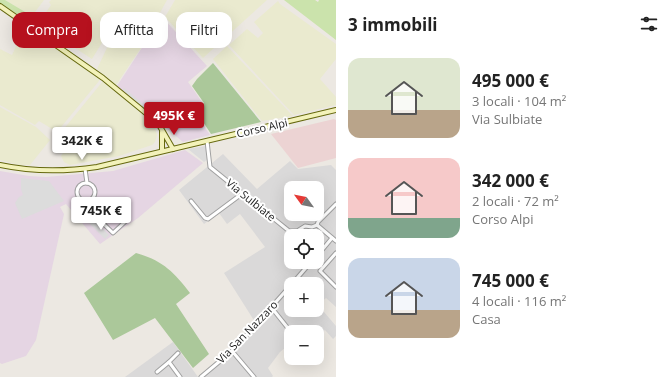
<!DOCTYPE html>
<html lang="it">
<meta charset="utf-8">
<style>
:root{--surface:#fff;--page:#f2f2f2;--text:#222;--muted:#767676;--accent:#b6111e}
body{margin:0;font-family:"Open Sans",sans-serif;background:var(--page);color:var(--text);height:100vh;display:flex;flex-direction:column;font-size:15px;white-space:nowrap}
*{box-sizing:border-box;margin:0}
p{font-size:13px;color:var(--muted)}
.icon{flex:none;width:22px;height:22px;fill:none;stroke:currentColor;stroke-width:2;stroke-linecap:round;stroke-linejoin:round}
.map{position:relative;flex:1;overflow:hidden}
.sheet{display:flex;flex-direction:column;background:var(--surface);width:336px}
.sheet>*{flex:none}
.hud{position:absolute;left:12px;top:12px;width:264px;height:36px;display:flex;gap:8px}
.needle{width:26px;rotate:303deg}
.buttons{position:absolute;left:284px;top:181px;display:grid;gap:8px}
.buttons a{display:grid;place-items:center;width:40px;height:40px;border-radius:8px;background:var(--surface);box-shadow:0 4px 16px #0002;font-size:20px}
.price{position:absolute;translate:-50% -34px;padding:0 9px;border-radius:4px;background:#fff;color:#222;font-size:13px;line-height:26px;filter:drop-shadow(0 1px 2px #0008)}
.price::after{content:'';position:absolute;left:50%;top:24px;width:12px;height:9px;margin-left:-6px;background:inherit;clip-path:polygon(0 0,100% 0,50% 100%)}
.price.active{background:var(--accent);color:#fff}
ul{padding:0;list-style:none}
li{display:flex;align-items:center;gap:12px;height:100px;padding:0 12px}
li span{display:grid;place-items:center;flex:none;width:112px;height:80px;border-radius:12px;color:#555}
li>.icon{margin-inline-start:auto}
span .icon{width:48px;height:48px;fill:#fffc;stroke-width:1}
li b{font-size:17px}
h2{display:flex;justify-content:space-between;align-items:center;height:48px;padding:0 12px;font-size:17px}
.pill{padding:0 14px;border-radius:12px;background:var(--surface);box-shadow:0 4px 16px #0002;font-size:14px;line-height:36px}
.pill.active{background:var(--accent);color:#fff}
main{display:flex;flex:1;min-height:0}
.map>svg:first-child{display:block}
.residential{fill:#dad9d9;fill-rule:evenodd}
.commercial{fill:#ecd3d3}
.industrial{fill:#e5d5e3}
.farmland{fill:#eaeacf}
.grass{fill:#cbe3ac}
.forest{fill:#abc89a}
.parking{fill:#dcdcdc}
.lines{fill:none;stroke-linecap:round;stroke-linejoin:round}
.street-casing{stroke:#a0a0a0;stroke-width:5}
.secondary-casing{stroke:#65680e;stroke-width:6}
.street{stroke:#fff;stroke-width:3}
.secondary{stroke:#f3f2ba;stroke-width:4}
.labels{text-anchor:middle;stroke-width:4;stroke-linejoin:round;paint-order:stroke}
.street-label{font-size:11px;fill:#1c1c1c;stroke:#fff}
</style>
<main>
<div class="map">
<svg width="336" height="377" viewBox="0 0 336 377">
<rect width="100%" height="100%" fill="#ece8e2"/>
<!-- residential -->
<g class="residential">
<path d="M223 154 257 189 290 161 298 169 331 165 336 170V307L326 298 318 305 336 326V336L333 339 325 330 318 334 311 328 305 332H291V343L280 352 268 368 273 376 272 377H198L230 350 255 322 224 273 265 247 240 214 227 224 219 213 204 224 179 190ZM291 188H317V214H291ZM291 236H317V262H291ZM291 284H317V310H291Z"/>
<polygon points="173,342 198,377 125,377"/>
</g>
<!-- commercial -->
<polygon class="commercial" points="334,119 336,120 336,158 298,168 271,134"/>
<!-- industrial -->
<g class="industrial">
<polygon points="162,17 207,66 188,82 202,102 194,111 210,135 183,142 117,86"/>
<polygon points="185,150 203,163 138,218 100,244 66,204 60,207 64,214 36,340 26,356 2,364 0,363 0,171 29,176 46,177 113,171"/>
</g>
<!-- farmland -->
<g class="farmland">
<polygon points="5,0 44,0 32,16"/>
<polygon points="51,0 167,0 147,36 143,45 116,85 97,69 114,33 113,28 109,31 92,59 38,24 51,5 49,2"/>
<polygon points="175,0 267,0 203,58 165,17"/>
<polygon points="278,1 280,4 336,44 336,59 320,79 336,97 336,105 294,115 229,45 247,29 258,38 263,33 254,22"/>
<polygon points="28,28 98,76 100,78 99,81 57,132 39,121 35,125 0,105 0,49 12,55 18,42 22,38"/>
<polygon points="227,46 293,116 262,121 213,59"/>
<polygon points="103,81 154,124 157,135 155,142 152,145 119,156 70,165 64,162 61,156 72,139 63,130"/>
<polygon points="0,107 36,127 50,140 30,165 19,165 0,160"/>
</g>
<!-- grass -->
<g class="grass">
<polygon points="0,0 5,0 32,16 30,22 0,4"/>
<polygon points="284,0 315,0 318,2 319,0 336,0 336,40"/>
</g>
<!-- forest -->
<g class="forest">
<polygon points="213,63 261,122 211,134 196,111 204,103 192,86 197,79"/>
<path d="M136 253C162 260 174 272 190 293L176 304 209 354 193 368 155 318 113 340 84 293Z"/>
</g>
<!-- parking -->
<g class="parking">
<polygon points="124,88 156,115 154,117 123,90"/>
<polygon points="206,146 208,159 204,162 188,149"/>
<polygon points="21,178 49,181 64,201 22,219 15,203 19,197 23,195 21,189"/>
<polygon points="86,212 109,235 105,239 82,216"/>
</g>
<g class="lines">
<!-- street casing -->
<g class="street-casing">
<g id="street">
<polyline points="207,141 210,167 289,231 297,231 305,226 312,227 317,225"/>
<polyline points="85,169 87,183"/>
<circle cx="86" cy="192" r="9"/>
<polyline points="86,201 86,207 113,233 127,220"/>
<polyline points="191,201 205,218 208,219 243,193"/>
<polyline points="317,225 318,222 336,204"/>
<polyline points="317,225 336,241"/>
<polyline points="336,253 320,271 336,287"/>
<polyline points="317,256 332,238"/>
<polyline points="292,284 311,262"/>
<polyline points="271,307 291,332"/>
<polyline points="232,351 254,377"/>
<polyline points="178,353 169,362 180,377"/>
<polyline points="157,372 169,362"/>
<polyline points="201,377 232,351 291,285"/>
</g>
</g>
<!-- secondary casing -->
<g class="secondary-casing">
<g id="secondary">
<polyline points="0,6 103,78 158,123 173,149"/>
<polyline points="162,151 162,132"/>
<path d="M0 165C33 172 63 172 97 167L336 110"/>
</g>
</g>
<!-- street -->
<use href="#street" class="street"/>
<!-- secondary -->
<use href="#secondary" class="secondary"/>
</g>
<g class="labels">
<!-- street labels -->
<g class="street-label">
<text transform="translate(262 128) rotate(-13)" y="4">Corso Alpi</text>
<text transform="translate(251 200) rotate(39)" y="4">Via Sulbiate</text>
<text transform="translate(247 332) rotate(-46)" y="4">Via San Nazzaro</text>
</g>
</g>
</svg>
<div class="buttons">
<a><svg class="needle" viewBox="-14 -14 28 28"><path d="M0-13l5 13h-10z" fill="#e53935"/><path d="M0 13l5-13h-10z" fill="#767676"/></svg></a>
<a><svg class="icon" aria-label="locate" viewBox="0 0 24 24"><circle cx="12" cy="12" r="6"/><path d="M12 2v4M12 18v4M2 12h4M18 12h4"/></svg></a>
<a>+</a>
<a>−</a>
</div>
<b class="price active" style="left:174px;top:136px">495K €</b>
<b class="price" style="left:82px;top:161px">342K €</b>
<b class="price" style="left:101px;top:231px">745K €</b>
<div class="hud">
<a class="pill active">Compra</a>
<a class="pill">Affitta</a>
<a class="pill">Filtri</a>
</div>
</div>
<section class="sheet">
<h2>3 immobili<svg class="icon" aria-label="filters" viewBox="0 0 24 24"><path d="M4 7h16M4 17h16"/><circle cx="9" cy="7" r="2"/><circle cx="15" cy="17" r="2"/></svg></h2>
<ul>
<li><span style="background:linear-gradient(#dfe7d0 65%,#b9a48a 0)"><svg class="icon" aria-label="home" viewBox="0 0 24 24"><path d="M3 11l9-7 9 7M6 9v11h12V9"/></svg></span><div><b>495 000 €</b><p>3 locali · 104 m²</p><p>Via Sulbiate</p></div></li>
<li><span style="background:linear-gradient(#f6c9c9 75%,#7fa58c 0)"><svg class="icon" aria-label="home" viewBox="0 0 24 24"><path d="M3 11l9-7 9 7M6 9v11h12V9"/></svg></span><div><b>342 000 €</b><p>2 locali · 72 m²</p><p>Corso Alpi</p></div></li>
<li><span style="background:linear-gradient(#c9d6e8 65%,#b9a48a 0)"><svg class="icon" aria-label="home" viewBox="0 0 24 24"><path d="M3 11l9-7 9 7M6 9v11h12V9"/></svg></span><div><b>745 000 €</b><p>4 locali · 116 m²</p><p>Casa</p></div></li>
</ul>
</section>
</main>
